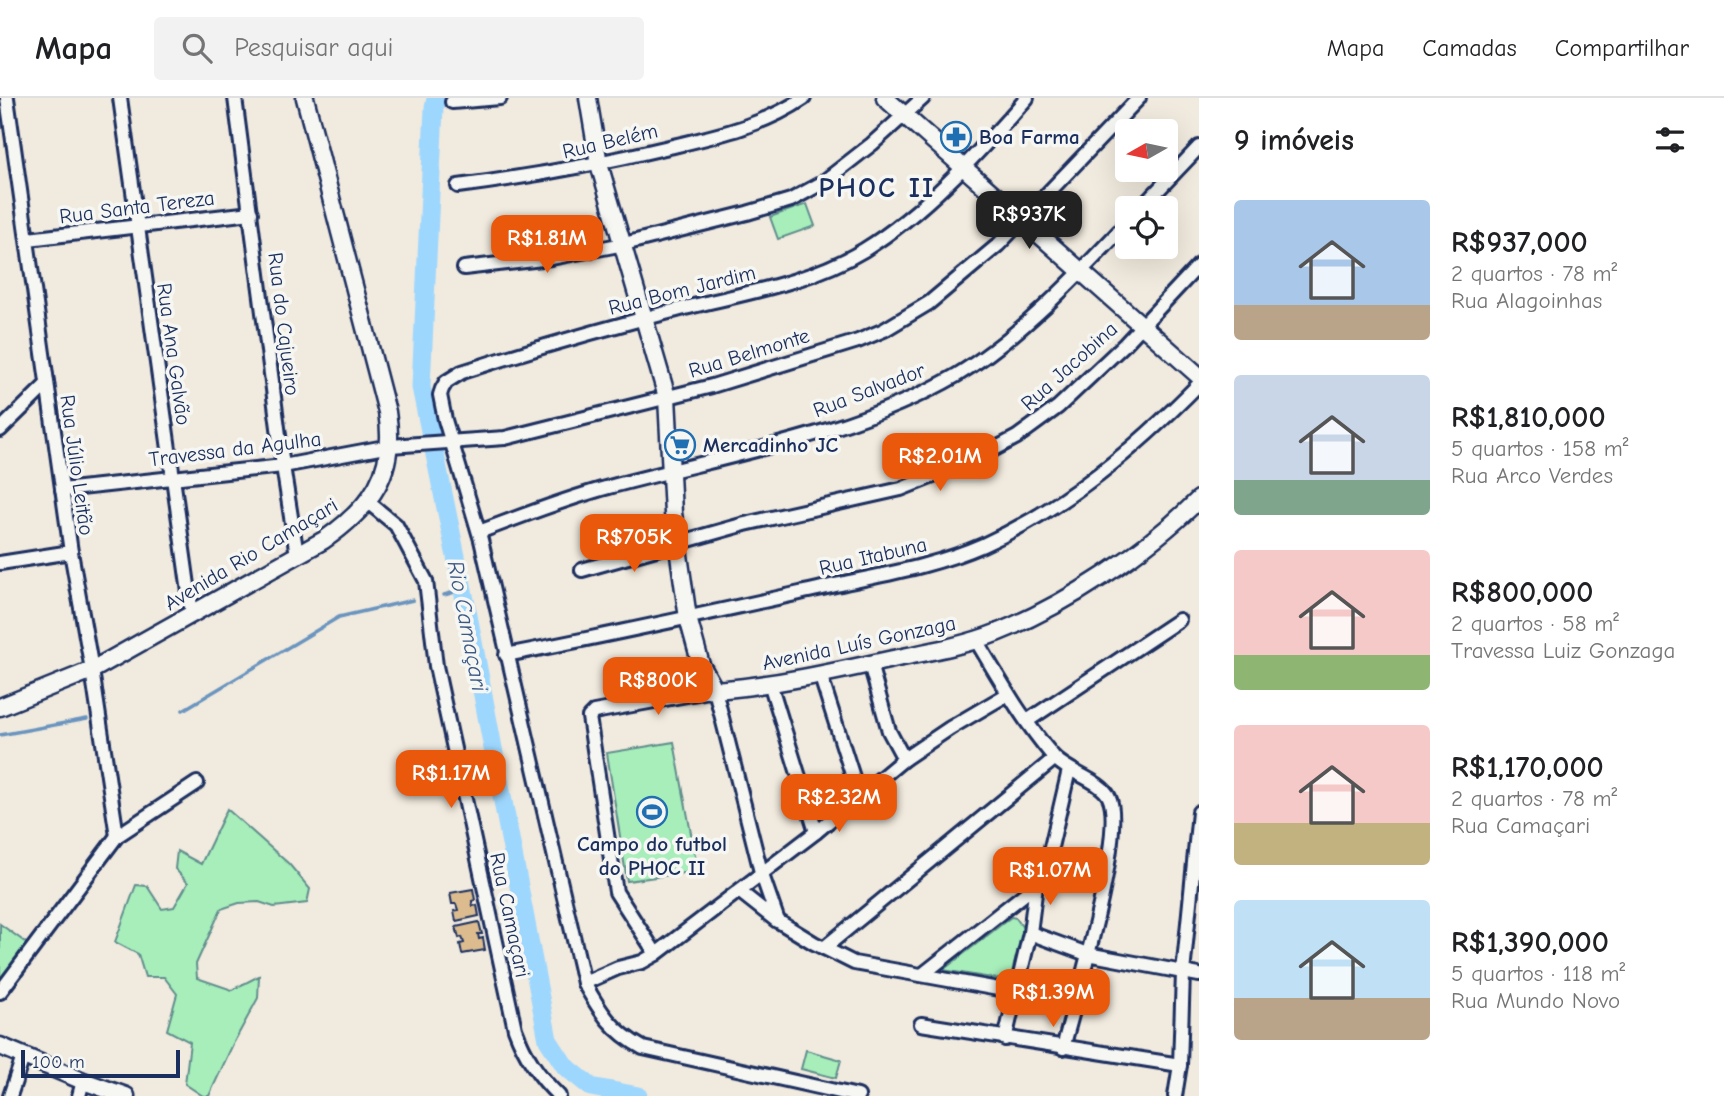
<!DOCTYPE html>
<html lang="pt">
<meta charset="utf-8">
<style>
:root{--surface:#fff;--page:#f2f2f2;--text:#202124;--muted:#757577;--line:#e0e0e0;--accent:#ea580c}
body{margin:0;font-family:"Comic Neue",sans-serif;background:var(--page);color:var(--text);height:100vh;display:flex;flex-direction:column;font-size:26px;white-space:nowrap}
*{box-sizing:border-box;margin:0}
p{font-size:23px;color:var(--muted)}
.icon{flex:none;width:38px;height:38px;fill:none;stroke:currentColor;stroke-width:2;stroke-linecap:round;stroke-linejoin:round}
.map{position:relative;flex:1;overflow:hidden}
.sheet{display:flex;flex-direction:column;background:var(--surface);width:525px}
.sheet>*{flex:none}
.needle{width:46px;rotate:261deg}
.tools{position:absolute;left:1115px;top:21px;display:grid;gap:14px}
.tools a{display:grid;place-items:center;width:63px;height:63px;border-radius:7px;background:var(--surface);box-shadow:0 7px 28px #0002;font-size:35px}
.scale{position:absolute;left:21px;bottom:18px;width:159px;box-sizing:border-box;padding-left:7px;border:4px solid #1b2f5e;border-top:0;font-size:19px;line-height:24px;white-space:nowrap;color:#1b2f5e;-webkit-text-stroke:5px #f6f6f2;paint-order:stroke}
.price{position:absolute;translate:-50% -60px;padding:0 16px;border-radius:14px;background:var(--accent);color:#fff;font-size:23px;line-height:46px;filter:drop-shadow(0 2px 4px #0008)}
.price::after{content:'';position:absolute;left:50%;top:42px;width:21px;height:16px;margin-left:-10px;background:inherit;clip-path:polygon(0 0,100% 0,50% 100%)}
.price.current{background:#222;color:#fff}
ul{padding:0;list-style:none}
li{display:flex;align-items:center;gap:21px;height:175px;padding:0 35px}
li span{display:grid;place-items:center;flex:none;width:196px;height:140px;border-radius:7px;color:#555}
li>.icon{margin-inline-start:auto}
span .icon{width:84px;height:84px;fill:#fffc;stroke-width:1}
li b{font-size:30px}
h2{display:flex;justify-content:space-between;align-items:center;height:84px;padding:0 35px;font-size:30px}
header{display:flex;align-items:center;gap:42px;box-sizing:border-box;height:98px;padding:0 35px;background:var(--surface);border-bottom:2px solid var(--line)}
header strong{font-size:33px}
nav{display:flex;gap:38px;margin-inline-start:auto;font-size:24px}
.search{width:490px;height:63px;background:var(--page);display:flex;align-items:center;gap:18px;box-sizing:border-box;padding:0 24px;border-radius:7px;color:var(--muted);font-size:26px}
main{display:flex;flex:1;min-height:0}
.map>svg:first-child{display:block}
.green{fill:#a7eebb;stroke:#618e8c;stroke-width:2}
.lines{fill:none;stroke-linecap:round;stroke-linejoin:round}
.stream{stroke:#6a94be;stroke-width:3.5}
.river{stroke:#9ed7fe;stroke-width:19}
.building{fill:#dcbc8f;stroke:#1b2f5e;stroke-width:2}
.street-casing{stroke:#1b2f5e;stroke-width:18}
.secondary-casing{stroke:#1b2f5e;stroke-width:21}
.street{stroke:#f6f6f2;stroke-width:12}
.secondary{stroke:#f6f6f2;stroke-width:16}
.labels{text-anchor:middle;stroke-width:7;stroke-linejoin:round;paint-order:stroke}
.poi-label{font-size:21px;font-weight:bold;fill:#1b2f5e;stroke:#f6f6f2;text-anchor:start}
.street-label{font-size:21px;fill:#1b2f5e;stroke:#f6f6f2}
.water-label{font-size:23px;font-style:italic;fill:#3c5986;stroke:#f6f6f2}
.district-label{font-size:28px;font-weight:bold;letter-spacing:2px;fill:#1b2f5e;stroke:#f6f6f2}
</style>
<header>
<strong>Mapa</strong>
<div class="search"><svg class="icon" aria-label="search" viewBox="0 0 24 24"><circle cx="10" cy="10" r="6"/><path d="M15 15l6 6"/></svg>Pesquisar aqui</div>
<nav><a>Mapa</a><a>Camadas</a><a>Compartilhar</a></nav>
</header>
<main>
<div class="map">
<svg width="1199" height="998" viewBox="0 0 1199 998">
<rect width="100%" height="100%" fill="#f1eade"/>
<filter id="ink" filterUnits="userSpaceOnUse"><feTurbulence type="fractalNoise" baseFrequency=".0143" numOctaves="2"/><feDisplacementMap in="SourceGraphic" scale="14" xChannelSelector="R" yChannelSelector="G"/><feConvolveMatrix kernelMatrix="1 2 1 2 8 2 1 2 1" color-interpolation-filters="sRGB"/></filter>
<g filter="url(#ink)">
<!-- green -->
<g class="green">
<polygon points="807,106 815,128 778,141 770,119"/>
<polygon points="674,644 698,773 627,783 607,655"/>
<polygon points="227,711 289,766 310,791 307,805 274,809 259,804 239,805 221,811 196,866 197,880 232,892 259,878 258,900 233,946 209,998 203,998 185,986 190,944 167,932 177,896 164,879 145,879 138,856 115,844 136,787 147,788 162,811 174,809 188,785 175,771 177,753 201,766"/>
<polygon points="1011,819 1016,820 1023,830 1010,883 943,872"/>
<polygon points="0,826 29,847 0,884"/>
<polygon points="806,952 841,962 836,980 801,971"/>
</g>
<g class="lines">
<!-- stream -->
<g class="stream">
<polyline points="444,497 462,492"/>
<polyline points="183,612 339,519 413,502"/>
<polyline points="0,637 87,621"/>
</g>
<!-- river -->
<polyline class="river" points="436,0 434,10 421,289 466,507 548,942 565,968 591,989 638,998"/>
</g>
<!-- building -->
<g class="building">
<polygon points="473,791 475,802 472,803 473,808 477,807 479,818 456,823 454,813 458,812 456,806 452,806 450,795"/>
<polygon points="479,824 482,836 478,836 479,841 483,840 485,852 462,856 460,846 464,845 462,839 459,840 456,829"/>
</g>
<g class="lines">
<!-- street casing -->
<g class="street-casing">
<g id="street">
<polyline points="7,0 71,454 92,572 117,738"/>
<polyline points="120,0 192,516"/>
<polyline points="235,0 283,368 297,457"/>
<polyline points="452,4 500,0"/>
<path d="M458 88C529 79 599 66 669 49 716 38 763 28 804 0"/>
<polyline points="1141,110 1199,49"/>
<polyline points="28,141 251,115"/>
<polyline points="464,170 551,160 624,146 747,115 791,102 822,85 872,46 923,0"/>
<polyline points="0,332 46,287"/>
<polyline points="62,392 283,368 390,348 505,340 712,288 858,243 884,232 929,205 998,147 1139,0"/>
<path d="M368 404 396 427 426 483 436 568 515 931C525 958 538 978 559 998"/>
<path d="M479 434C522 418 564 401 609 389 723 358 854 337 957 277 1018 241 1078 177 1127 125"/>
<polyline points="0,465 71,454"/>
<polyline points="582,472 745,426 901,391 976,361 1017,339 1058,309 1125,246 1199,167"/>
<path d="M976 542C1000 582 1023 623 1053 658 1066 674 1101 682 1109 699 1126 734 1075 904 1063 950"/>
<path d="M506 557C611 537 714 514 818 491 873 478 931 470 983 447 1065 410 1136 350 1199 286"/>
<polyline points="870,566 889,633 904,661"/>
<polyline points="820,576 859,698"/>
<polyline points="770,585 816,734"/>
<polyline points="1027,623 1179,522"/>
<polyline points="739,793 777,823"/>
<polyline points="1030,835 1087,856 1199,877"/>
<polyline points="824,850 1054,661"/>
<polyline points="656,856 616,794 589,619 594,614 715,592 761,774 778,823 814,845 854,865 1015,894"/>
<polyline points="922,877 1036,787"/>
<polyline points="584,885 618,870 642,864 656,856 816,734 904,661 950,630 1008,596"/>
<polyline points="0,894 117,738 197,685"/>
<polyline points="921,926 1180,967"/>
<polyline points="1005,941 1030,835 1036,787 1049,758 1069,672"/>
<polyline points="10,998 23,959"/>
<polyline points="79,998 83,983"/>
<path d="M858 998 643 950C612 933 601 915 584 885L481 442 445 322 440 297 442 291 446 284 462 274C533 251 605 230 677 212 739 196 808 186 864 152 927 113 978 55 1027 0"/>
<polyline points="1175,998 1180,967 1183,875 1199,714"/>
</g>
</g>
<!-- secondary casing -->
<g class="secondary-casing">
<g id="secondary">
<path d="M588 0 599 66 667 299 673 415 688 520 701 567 715 592C775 587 834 574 893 561 927 554 963 548 996 535 1066 507 1146 454 1199 401"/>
<polyline points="885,0 1199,278"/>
<path d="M0 609 92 572 324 442C371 409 397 375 387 314L305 0"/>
<polyline points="0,948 83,983 126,998"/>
</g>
</g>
<!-- street -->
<use href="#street" class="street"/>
<!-- secondary -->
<use href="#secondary" class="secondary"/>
</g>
</g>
<!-- icons -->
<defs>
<g id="pharmacy-ring" transform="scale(1.575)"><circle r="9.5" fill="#f6f6f2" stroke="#1f6fb2" stroke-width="1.5"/><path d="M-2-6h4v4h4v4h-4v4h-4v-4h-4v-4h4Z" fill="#1f6fb2"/></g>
<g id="supermarket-ring" transform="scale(1.575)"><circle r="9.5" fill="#f6f6f2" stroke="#1f6fb2" stroke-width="1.5"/><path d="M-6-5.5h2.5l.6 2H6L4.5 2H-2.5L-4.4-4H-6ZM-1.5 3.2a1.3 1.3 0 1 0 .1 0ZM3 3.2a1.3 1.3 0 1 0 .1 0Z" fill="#1f6fb2"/></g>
<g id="stadium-ring" transform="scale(1.575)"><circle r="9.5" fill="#f6f6f2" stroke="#1f6fb2" stroke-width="1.5"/><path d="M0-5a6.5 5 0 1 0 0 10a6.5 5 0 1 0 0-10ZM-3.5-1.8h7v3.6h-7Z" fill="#1f6fb2"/></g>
</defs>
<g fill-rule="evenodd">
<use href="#pharmacy-ring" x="956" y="39"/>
<use href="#supermarket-ring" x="680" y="347"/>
<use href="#stadium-ring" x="652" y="714"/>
</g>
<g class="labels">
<!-- poi labels -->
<g class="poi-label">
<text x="979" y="46">Boa Farma</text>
<text x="703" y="354">Mercadinho JC</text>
<text x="652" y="753" text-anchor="middle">Campo do futbol<tspan x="652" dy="24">do PHOC II</tspan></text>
</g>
<!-- street labels -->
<g class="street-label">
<text transform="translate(610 43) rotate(-13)" y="7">Rua Belém</text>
<text transform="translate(137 109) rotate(-7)" y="7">Rua Santa Tereza</text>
<text transform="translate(682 192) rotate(-14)" y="7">Rua Bom Jardim</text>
<text transform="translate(284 226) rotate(83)" y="7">Rua do Cajueiro</text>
<text transform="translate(749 255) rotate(-17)" y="7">Rua Belmonte</text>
<text transform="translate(174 256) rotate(82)" y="7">Rua Ana Galvão</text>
<text transform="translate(1069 268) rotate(-42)" y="7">Rua Jacobina</text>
<text transform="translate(869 292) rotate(-21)" y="7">Rua Salvador</text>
<text transform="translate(235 351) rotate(-7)" y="7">Travessa da Agulha</text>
<text transform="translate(77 367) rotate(82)" y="7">Rua Júlio Leitão</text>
<text transform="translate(251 456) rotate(-31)" y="7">Avenida Rio Camaçari</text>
<text transform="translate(873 458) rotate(-13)" y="7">Rua Itabuna</text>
<text transform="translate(859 545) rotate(-12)" y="7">Avenida Luís Gonzaga</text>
<text transform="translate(510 817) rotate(78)" y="7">Rua Camaçari</text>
</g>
<!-- water labels -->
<g class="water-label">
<text transform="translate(468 528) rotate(79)" y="8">Rio Camaçari</text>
</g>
<!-- district labels -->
<g class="district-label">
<text x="877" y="99">PHOC II</text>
</g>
</g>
</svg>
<div class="tools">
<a><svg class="needle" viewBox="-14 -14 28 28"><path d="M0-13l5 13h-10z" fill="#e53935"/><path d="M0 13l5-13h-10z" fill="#757577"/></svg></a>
<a><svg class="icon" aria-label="locate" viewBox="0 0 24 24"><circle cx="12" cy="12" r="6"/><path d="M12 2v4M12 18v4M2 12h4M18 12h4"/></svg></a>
</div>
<div class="scale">100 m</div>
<b class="price current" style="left:1029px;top:153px">R$937K</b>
<b class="price" style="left:547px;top:177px">R$1.81M</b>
<b class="price" style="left:940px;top:395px">R$2.01M</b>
<b class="price" style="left:634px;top:476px">R$705K</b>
<b class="price" style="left:658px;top:619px">R$800K</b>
<b class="price" style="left:451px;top:712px">R$1.17M</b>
<b class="price" style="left:839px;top:736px">R$2.32M</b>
<b class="price" style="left:1050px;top:809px">R$1.07M</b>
<b class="price" style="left:1053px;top:931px">R$1.39M</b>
</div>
<section class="sheet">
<h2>9 imóveis<svg class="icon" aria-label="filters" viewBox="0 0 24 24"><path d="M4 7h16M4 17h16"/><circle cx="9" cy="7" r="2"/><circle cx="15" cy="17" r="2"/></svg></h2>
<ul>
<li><span style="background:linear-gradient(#a9c7e8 75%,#b9a48a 0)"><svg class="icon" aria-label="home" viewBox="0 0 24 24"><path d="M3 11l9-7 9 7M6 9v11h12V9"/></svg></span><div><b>R$937,000</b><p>2 quartos · 78 m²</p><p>Rua Alagoinhas</p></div></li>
<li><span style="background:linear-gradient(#c9d6e8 75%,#7fa58c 0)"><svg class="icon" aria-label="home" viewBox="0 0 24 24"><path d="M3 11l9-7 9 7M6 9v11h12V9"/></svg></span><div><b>R$1,810,000</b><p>5 quartos · 158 m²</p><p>Rua Arco Verdes</p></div></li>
<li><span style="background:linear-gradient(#f6c9c9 75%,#8fb573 0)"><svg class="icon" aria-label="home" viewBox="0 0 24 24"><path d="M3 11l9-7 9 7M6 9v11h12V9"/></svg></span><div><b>R$800,000</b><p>2 quartos · 58 m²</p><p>Travessa Luiz Gonzaga</p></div></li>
<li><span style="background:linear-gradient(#f6c9c9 70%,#c2b280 0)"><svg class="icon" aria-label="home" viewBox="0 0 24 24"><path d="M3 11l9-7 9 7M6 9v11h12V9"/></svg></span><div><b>R$1,170,000</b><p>2 quartos · 78 m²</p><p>Rua Camaçari</p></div></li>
<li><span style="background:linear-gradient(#bfe0f5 70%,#b9a48a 0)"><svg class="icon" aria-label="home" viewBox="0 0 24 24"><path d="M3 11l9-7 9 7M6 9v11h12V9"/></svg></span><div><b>R$1,390,000</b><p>5 quartos · 118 m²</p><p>Rua Mundo Novo</p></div></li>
</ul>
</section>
</main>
